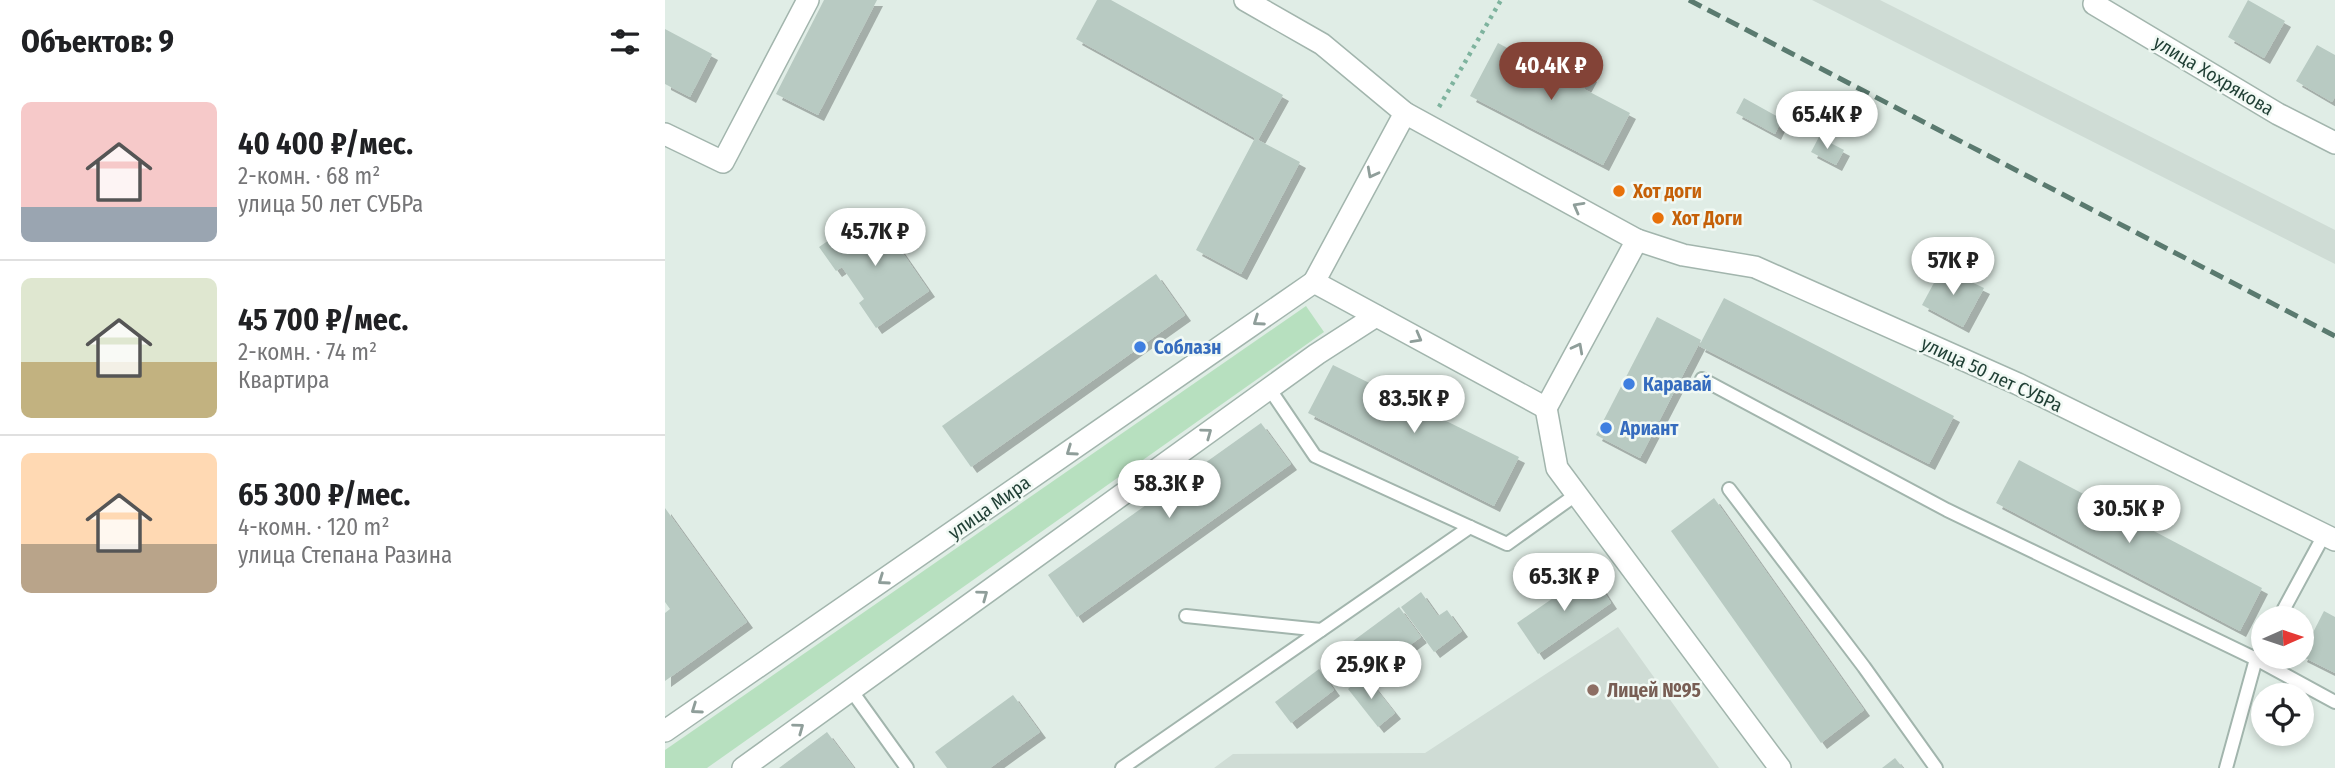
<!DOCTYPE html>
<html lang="ru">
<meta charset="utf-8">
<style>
:root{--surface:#fff;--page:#f2f2f2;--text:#202124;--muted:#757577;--line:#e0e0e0;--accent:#834337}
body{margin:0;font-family:"Fira Sans Condensed",sans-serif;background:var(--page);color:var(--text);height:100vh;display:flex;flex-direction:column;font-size:26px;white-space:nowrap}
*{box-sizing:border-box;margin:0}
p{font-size:23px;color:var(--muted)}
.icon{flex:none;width:38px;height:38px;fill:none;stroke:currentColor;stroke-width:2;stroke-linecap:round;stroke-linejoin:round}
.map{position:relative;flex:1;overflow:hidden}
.drawer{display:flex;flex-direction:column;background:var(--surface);width:665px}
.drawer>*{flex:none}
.needle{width:46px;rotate:87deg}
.controls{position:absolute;left:1586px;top:606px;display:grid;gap:14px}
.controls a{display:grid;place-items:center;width:63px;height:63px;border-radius:50%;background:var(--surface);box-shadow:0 4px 10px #0003;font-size:35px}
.price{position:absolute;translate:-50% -60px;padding:0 16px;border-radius:24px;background:#fff;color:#222;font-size:23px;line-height:46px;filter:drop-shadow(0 2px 4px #0008)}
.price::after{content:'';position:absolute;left:50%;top:42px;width:21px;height:16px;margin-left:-10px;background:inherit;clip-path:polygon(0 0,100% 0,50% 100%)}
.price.active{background:var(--accent);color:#fff}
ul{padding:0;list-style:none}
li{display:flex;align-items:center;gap:21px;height:175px;padding:0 21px}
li+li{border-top:2px solid var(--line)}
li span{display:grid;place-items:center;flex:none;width:196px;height:140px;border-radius:10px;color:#555}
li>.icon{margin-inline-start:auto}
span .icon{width:84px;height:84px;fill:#fffc;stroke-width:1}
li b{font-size:30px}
h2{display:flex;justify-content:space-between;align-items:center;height:84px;padding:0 21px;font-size:30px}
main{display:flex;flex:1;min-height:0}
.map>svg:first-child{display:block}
.built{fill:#cfdcd5}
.green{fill:#b7e0bf}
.building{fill:#b8cac2;filter:url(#shadow)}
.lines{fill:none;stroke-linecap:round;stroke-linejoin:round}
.service-casing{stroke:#a2b5ad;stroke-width:16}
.minor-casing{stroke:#a2b5ad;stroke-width:24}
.tertiary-casing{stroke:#a2b5ad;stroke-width:24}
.path{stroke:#7eb39e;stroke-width:4.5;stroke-dasharray:3.5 5;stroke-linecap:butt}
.service{stroke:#fff;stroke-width:12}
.minor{stroke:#fff;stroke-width:21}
.tertiary{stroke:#fff;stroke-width:21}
.rail{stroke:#5a7a6f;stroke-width:5;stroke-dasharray:14 7;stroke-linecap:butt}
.oneway{stroke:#8f9e9a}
.food-dot{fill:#e8710a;stroke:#f1f9f4;stroke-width:2.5}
.shop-dot{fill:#3f7fe0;stroke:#f1f9f4;stroke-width:2.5}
.education-dot{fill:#8d6e63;stroke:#f1f9f4;stroke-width:2.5}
.labels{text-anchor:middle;stroke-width:5;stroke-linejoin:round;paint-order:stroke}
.street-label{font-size:19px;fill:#1f3e34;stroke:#f1f9f4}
.food-label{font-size:19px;font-weight:bold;fill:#c56008;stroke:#f1f9f4;text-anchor:start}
.shop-label{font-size:19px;font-weight:bold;fill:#366cbe;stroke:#f1f9f4;text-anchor:start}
.education-label{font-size:19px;font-weight:bold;fill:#785e54;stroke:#f1f9f4;text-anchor:start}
</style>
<main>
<section class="drawer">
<h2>Объектов: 9<svg class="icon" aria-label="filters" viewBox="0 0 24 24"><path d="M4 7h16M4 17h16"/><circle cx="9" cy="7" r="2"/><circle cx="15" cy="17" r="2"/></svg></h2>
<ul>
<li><span style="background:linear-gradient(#f6c9c9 75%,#9aa5b1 0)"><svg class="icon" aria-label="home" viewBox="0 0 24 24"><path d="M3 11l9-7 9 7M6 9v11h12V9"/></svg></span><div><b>40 400 ₽/мес.</b><p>2-комн. · 68 m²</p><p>улица 50 лет СУБРа</p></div></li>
<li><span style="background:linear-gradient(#dfe7d0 60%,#c2b280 0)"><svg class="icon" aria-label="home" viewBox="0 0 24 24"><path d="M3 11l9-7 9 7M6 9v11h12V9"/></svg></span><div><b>45 700 ₽/мес.</b><p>2-комн. · 74 m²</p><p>Квартира</p></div></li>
<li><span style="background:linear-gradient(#ffd9b3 65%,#b9a48a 0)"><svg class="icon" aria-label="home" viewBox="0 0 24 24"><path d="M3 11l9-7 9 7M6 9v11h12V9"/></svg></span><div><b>65 300 ₽/мес.</b><p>4-комн. · 120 m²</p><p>улица Степана Разина</p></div></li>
</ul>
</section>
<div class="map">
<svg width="1670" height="768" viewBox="0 0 1670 768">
<defs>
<filter id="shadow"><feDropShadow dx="6" dy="6" stdDeviation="0" flood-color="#0004"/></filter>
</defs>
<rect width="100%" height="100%" fill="#e0ede6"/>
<!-- built -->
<g class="built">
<polygon points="1147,0 1215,0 1670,230 1670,264"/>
<polygon points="953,627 1054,768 549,768 568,754 760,753"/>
</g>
<!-- green -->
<polygon class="green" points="641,306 659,332 42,768 0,768 0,750"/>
<!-- building -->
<g class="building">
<polygon points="159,0 212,0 153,115 111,94"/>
<polygon points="432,0 446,0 618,95 593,140 635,162 576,274 531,250 590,138 411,39"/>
<polygon points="1583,0 1620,21 1599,58 1563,37"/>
<polygon points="0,29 47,54 25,97 0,84"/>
<polygon points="833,43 878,67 884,54 926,76 919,89 965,113 938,165 805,96"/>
<polygon points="1652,45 1670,55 1670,97 1667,102 1631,81"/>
<polygon points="1079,98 1117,119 1110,134 1071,113"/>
<polygon points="1154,137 1179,150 1171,165 1146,152"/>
<polygon points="208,210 264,291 211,328 194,303 199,299 177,267 171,271 154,247"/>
<polygon points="1277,268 1319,288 1298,327 1257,305"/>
<polygon points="491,274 520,315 306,467 277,426"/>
<polygon points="1059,298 1289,416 1264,464 1034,346"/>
<polygon points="992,317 1036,340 975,458 931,435"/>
<polygon points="668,365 854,457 829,506 643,413"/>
<polygon points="596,423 626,464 412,617 383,575"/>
<polygon points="1354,460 1597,588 1575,631 1331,503"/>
<polygon points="1049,498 1199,710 1156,743 1006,531"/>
<polygon points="0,508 82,622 0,681 0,613 5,609 0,602"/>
<polygon points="926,572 946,603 873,654 852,623"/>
<polygon points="756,592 773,616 782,610 797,631 769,652 736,607"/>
<polygon points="734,607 756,637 702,677 680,647"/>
<polygon points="1659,611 1670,617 1670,673 1636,656"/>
<polygon points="654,669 669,690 626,723 610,702"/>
<polygon points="700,675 730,713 713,727 683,689"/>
<polygon points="348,695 375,732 325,768 282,768 270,752"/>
<polygon points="162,732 189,768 114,768"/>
<polygon points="1230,758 1238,768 1217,768"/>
</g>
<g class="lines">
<!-- service casing -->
<g class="service-casing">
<g id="service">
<polyline points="1037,379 1282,510 1591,659 1670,702"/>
<polyline points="604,388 650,456 842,544 912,494"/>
<polyline points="1064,489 1199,667 1271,768"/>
<polyline points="521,616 656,630"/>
<polyline points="1614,618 1659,535"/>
<polyline points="186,690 242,768"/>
<polyline points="457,768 805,527"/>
<polyline points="1561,768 1591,659 1598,647"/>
</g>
</g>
<!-- minor casing -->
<g class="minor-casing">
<g id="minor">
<polyline points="1429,4 1613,114 1670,143"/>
<polyline points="0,134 58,162 143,0"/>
<polyline points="972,240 1018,255 1090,267 1353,384 1670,540"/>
<polyline points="0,731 649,282"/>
<polyline points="78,768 652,354 711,316"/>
</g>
</g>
<!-- tertiary casing -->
<g class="tertiary-casing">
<g id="tertiary">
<polyline points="580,0 657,44 740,113 972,240 881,408"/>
<polyline points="740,113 649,282 881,408"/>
<polyline points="881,408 892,468 1115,768"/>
</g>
</g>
<!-- path -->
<polyline class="path" points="774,107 836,0"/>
<!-- service -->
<use href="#service" class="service"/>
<!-- minor -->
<use href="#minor" class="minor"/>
<!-- tertiary -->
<use href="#tertiary" class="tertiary"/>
<!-- rail -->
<polyline class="rail" points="1024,0 1670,336"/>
</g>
<!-- one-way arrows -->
<defs><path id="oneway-chevron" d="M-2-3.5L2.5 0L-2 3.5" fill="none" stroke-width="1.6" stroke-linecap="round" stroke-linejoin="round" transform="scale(1.75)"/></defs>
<g class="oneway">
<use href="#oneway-chevron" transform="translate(707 173) rotate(118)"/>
<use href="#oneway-chevron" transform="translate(913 207) rotate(-151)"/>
<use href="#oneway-chevron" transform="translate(593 321) rotate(145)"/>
<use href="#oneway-chevron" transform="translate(752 338) rotate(29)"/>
<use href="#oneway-chevron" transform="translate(913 348) rotate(-62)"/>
<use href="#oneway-chevron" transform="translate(542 433) rotate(-36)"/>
<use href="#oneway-chevron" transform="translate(406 451) rotate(145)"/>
<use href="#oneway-chevron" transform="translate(218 580) rotate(145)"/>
<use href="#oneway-chevron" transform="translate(318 595) rotate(-36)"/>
<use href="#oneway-chevron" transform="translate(31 709) rotate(145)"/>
<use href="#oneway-chevron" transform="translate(134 728) rotate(-36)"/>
</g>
<!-- markers -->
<g class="food-dot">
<circle cx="954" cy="191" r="7"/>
<circle cx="993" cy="218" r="7"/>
</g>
<g class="shop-dot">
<circle cx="475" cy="347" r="7"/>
<circle cx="964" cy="384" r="7"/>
<circle cx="941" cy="428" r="7"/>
</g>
<circle class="education-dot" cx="928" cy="690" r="7"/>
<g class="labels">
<!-- street labels -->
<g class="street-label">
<text transform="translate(1549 75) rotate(31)" y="7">улица Хохрякова</text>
<text transform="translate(1327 374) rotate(25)" y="7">улица 50 лет СУБРа</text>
<text transform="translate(324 507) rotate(-35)" y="7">улица Мира</text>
</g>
<!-- food labels -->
<g class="food-label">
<text x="968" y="198">Хот доги</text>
<text x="1007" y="225">Хот Доги</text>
</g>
<!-- shop labels -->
<g class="shop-label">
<text x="489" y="354">Соблазн</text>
<text x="978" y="391">Каравай</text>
<text x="955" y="435">Ариант</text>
</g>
<!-- education labels -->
<g class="education-label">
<text x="942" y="697">Лицей №95</text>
</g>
</g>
</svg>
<div class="controls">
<a><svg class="needle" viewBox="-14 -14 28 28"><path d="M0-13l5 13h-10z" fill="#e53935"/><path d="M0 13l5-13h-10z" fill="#757577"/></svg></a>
<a><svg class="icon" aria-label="locate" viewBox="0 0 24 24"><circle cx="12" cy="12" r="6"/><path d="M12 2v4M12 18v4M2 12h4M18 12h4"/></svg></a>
</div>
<b class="price active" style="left:886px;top:102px">40.4K ₽</b>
<b class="price" style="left:1162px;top:151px">65.4K ₽</b>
<b class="price" style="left:210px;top:268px">45.7K ₽</b>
<b class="price" style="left:1288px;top:297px">57K ₽</b>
<b class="price" style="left:749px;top:435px">83.5K ₽</b>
<b class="price" style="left:504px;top:520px">58.3K ₽</b>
<b class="price" style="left:1464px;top:545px">30.5K ₽</b>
<b class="price" style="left:899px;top:613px">65.3K ₽</b>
<b class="price" style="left:706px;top:701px">25.9K ₽</b>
</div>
</main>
